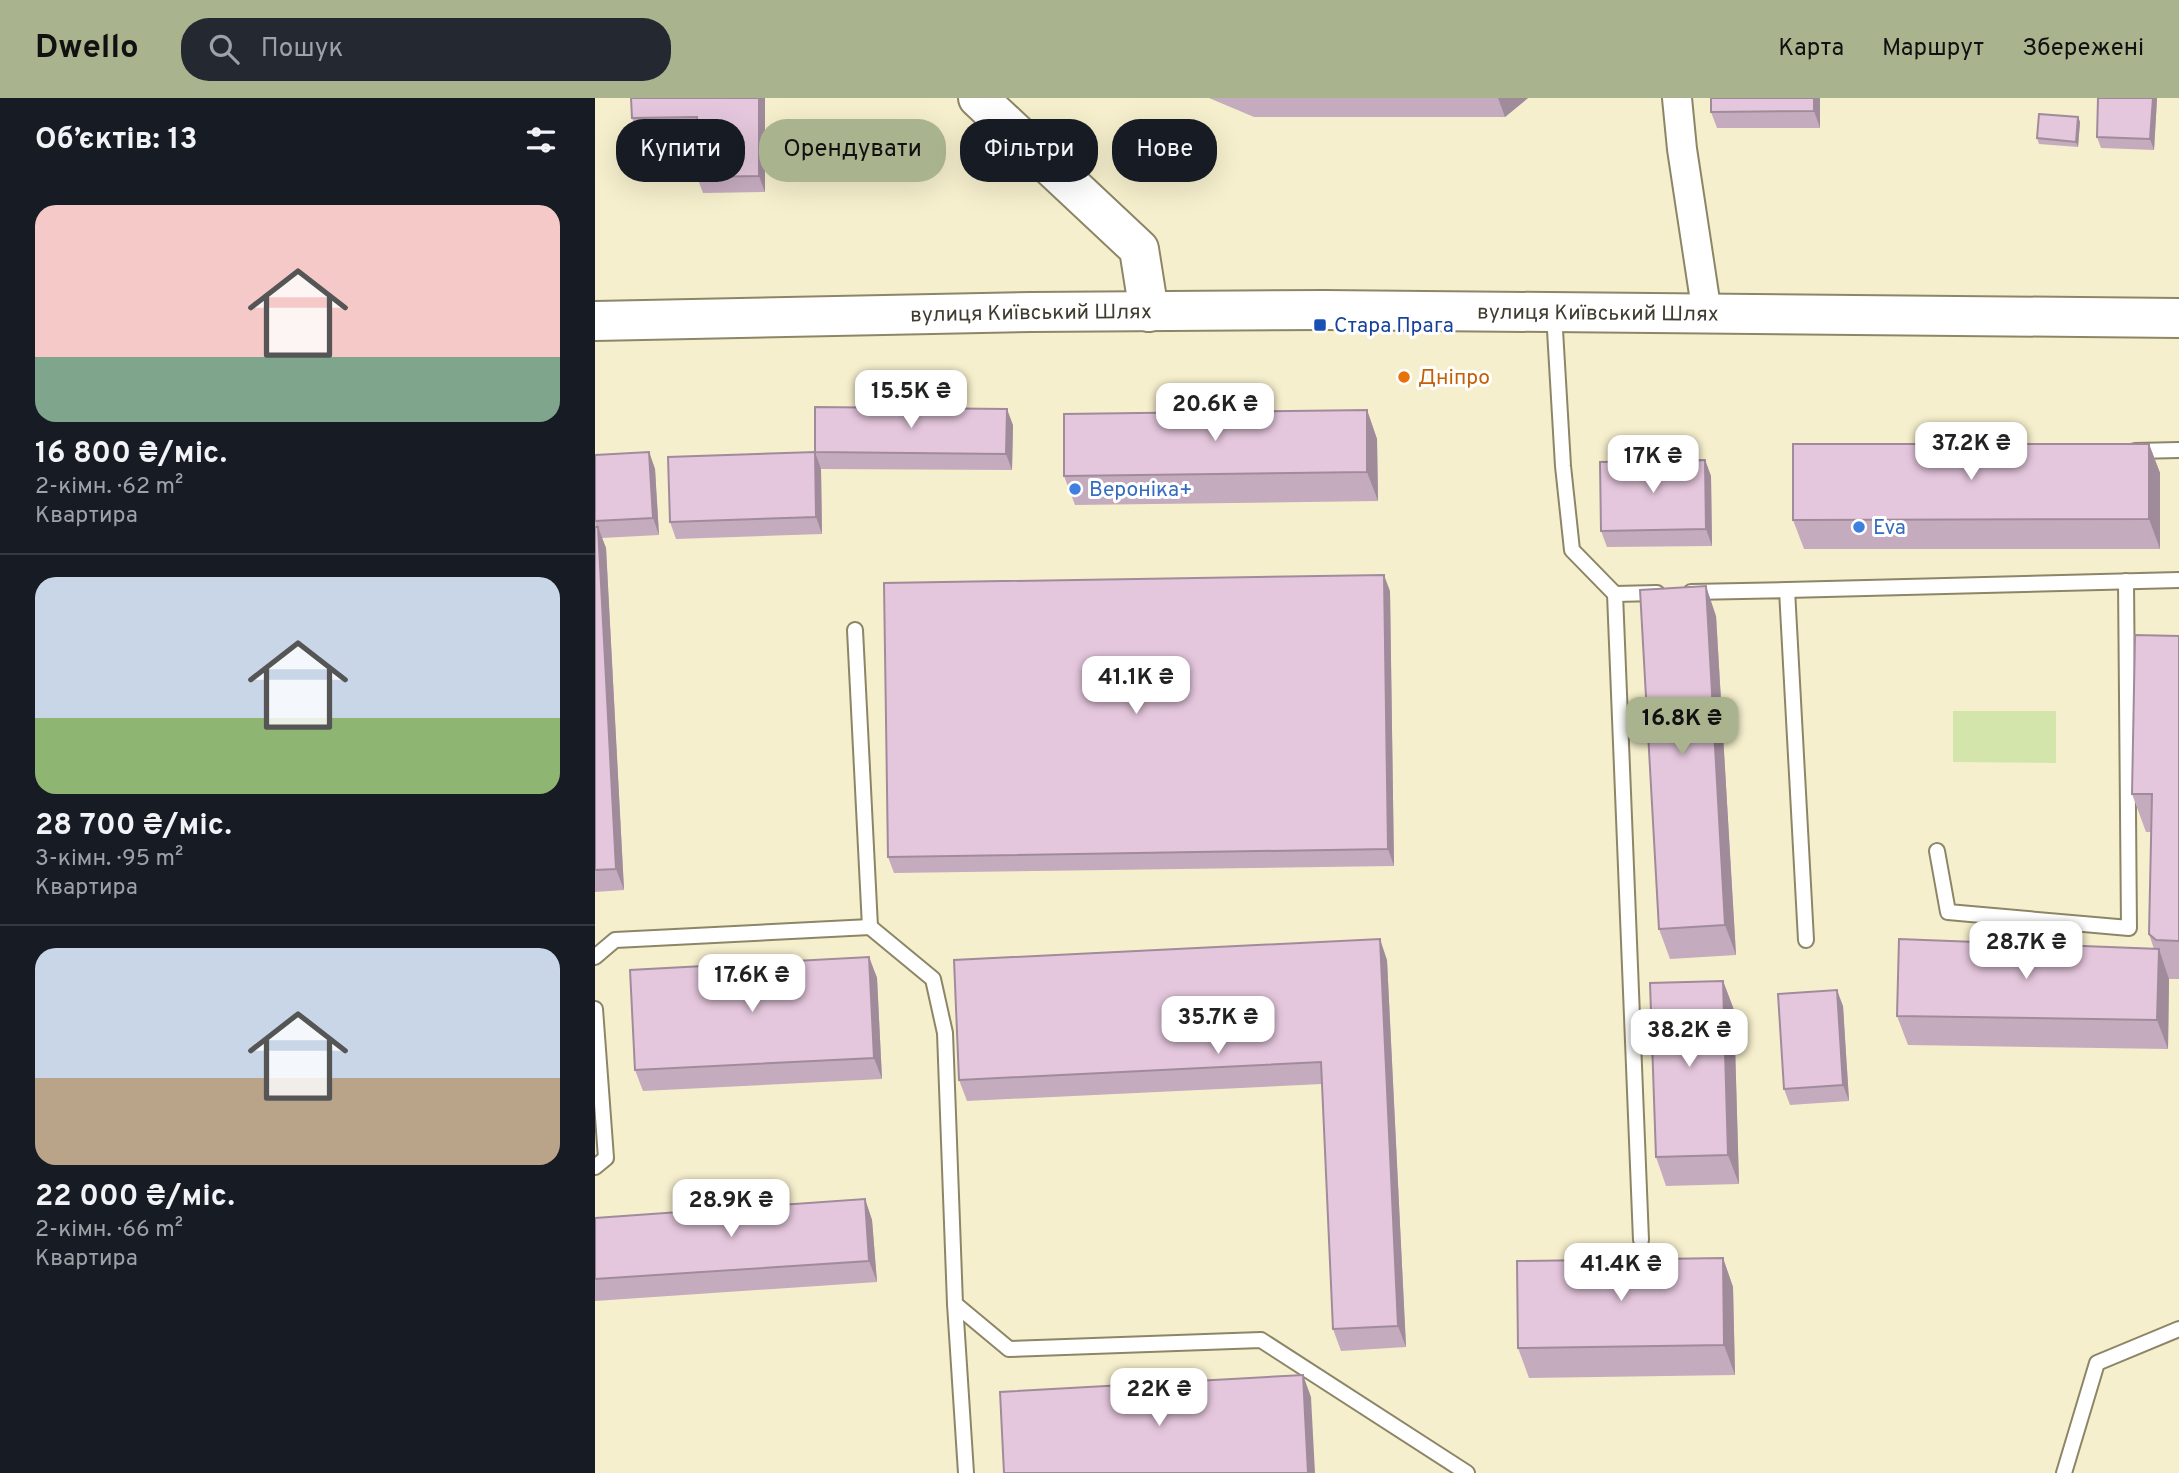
<!DOCTYPE html>
<html lang="uk">
<meta charset="utf-8">
<style>
:root{--surface:#171b24;--page:#242831;--text:#f1f3f6;--muted:#9ea1a6;--line:#363941;--accent:#a9b38d}
body{margin:0;font-family:Overpass,sans-serif;background:var(--page);color:var(--text);height:100vh;display:flex;flex-direction:column;font-size:26px;white-space:nowrap}
*{box-sizing:border-box;margin:0}
p{font-size:23px;color:var(--muted)}
.icon{flex:none;width:38px;height:38px;fill:none;stroke:currentColor;stroke-width:2;stroke-linecap:round;stroke-linejoin:round}
.map{position:relative;flex:1;overflow:hidden}
.side{display:flex;flex-direction:column;background:var(--surface);width:595px}
.side>*{flex:none}
.top-card{position:absolute;left:21px;top:21px;width:665px;height:63px;display:flex;gap:14px}
.price{position:absolute;translate:-50% -60px;padding:0 16px;border-radius:14px;background:#fff;color:#222;font-size:23px;line-height:46px;filter:drop-shadow(0 2px 4px #0008)}
.price::after{content:'';position:absolute;left:50%;top:42px;width:21px;height:16px;margin-left:-10px;background:inherit;clip-path:polygon(0 0,100% 0,50% 100%)}
.price.active{background:var(--accent);color:#111}
ul{padding:0;list-style:none}
li{display:grid;align-content:center;gap:14px;height:371px;padding:0 35px}
li+li{border-top:2px solid var(--line)}
li span{display:grid;place-items:center;height:217px;border-radius:21px;color:#555}
li>.icon{margin-inline-start:auto}
span .icon{width:126px;height:126px;fill:#fffc;stroke-width:1}
li b{font-size:30px}
h2{display:flex;justify-content:space-between;align-items:center;height:84px;padding:0 35px;font-size:30px}
.chip{padding:0 24px;border-radius:28px;background:var(--surface);box-shadow:0 7px 28px #0002;font-size:24px;line-height:63px}
.chip.active{background:var(--accent);color:#111}
header{display:flex;align-items:center;gap:42px;box-sizing:border-box;height:98px;padding:0 35px;background:var(--accent);color:#111}
header strong{font-size:33px}
nav{display:flex;gap:38px;margin-inline-start:auto;font-size:24px}
.search{width:490px;height:63px;background:var(--page);display:flex;align-items:center;gap:18px;box-sizing:border-box;padding:0 24px;border-radius:28px;color:var(--muted);font-size:26px}
main{display:flex;flex:1;min-height:0}
.map>svg:first-child{display:block}
.green{fill:#d3e5ab}
.lines{fill:none;stroke-linecap:round;stroke-linejoin:round}
.lane-casing{stroke:#8c8667;stroke-width:18}
.street-casing{stroke:#8c8667;stroke-width:32}
.secondary-casing{stroke:#8c8667;stroke-width:42}
.highway-casing{stroke:#8c8667;stroke-width:42}
.lane{stroke:#fff;stroke-width:14}
.street{stroke:#fff;stroke-width:28}
.secondary{stroke:#fff;stroke-width:38}
.highway{stroke:#fff;stroke-width:38}
.wall{fill:#c5abbe}
.shaded-wall{fill:#a08b9b}
.building{fill:#e5c7dd;stroke:#a08b9b;stroke-width:2}
.transit-dot{fill:#1a4fb4;stroke:#fff;stroke-width:2.5}
.food-dot{fill:#e8710a;stroke:#fff;stroke-width:2.5}
.shop-dot{fill:#3f7fe0;stroke:#fff;stroke-width:2.5}
.labels{text-anchor:middle;stroke-width:6;stroke-linejoin:round;paint-order:stroke}
.street-label{font-size:21px;fill:#3f3d2f;stroke:#fff}
.transit-label{font-size:21px;fill:#164399;stroke:#fff;text-anchor:start}
.food-label{font-size:21px;fill:#c56008;stroke:#fff;text-anchor:start}
.shop-label{font-size:21px;fill:#366cbe;stroke:#fff;text-anchor:start}
</style>
<header>
<strong>Dwello</strong>
<div class="search"><svg class="icon" aria-label="search" viewBox="0 0 24 24"><circle cx="10" cy="10" r="6"/><path d="M15 15l6 6"/></svg>Пошук</div>
<nav><a>Карта</a><a>Маршрут</a><a>Збережені</a></nav>
</header>
<main>
<section class="side">
<h2>Об’єктів: 13<svg class="icon" aria-label="filters" viewBox="0 0 24 24"><path d="M4 7h16M4 17h16"/><circle cx="9" cy="7" r="2"/><circle cx="15" cy="17" r="2"/></svg></h2>
<ul>
<li><span style="background:linear-gradient(#f6c9c9 70%,#7fa58c 0)"><svg class="icon" aria-label="home" viewBox="0 0 24 24"><path d="M3 11l9-7 9 7M6 9v11h12V9"/></svg></span><div><b>16 800 ₴/міс.</b><p>2-кімн. · 62 m²</p><p>Квартира</p></div></li>
<li><span style="background:linear-gradient(#c9d6e8 65%,#8fb573 0)"><svg class="icon" aria-label="home" viewBox="0 0 24 24"><path d="M3 11l9-7 9 7M6 9v11h12V9"/></svg></span><div><b>28 700 ₴/міс.</b><p>3-кімн. · 95 m²</p><p>Квартира</p></div></li>
<li><span style="background:linear-gradient(#c9d6e8 60%,#b9a48a 0)"><svg class="icon" aria-label="home" viewBox="0 0 24 24"><path d="M3 11l9-7 9 7M6 9v11h12V9"/></svg></span><div><b>22 000 ₴/міс.</b><p>2-кімн. · 66 m²</p><p>Квартира</p></div></li>
</ul>
</section>
<div class="map">
<svg width="1584" height="1375" viewBox="0 0 1584 1375">
<rect width="100%" height="100%" fill="#f6efcd"/>
<!-- green -->
<polygon class="green" points="1358,613 1461,613 1461,665 1358,664"/>
<g class="lines">
<!-- lane casing -->
<g class="lane-casing">
<g id="lane">
<polyline points="959,215 968,368 977,452 1020,496 1062,495"/>
<polyline points="1540,353 1584,352"/>
<polyline points="1192,492 1584,482"/>
<polyline points="1096,494 1192,492 1211,842"/>
<polyline points="1020,496 1046,1142"/>
<polyline points="260,532 275,829"/>
<polyline points="1342,753 1353,814 1534,830 1531,483"/>
<polyline points="0,859 20,842 275,829 338,881 350,935 360,1206 414,1251 666,1242 872,1375"/>
<polyline points="0,911 11,1060 0,1069"/>
<polyline points="360,1206 371,1375"/>
<polyline points="1469,1375 1502,1265 1584,1231"/>
</g>
</g>
<!-- street casing -->
<g class="street-casing">
<polyline id="street" points="1082,0 1087,51 1112,216"/>
</g>
<!-- secondary casing -->
<g class="secondary-casing">
<polyline id="secondary" points="383,0 544,151 554,214"/>
</g>
<!-- highway casing -->
<g class="highway-casing">
<g id="highway">
<path id="s1" d="M0 223 436 214 730 212 1584 220"/>
</g>
</g>
<!-- lane -->
<use href="#lane" class="lane"/>
<!-- street -->
<use href="#street" class="street"/>
<!-- secondary -->
<use href="#secondary" class="secondary"/>
<!-- highway -->
<use href="#highway" class="highway"/>
</g>
<!-- wall -->
<g class="wall">
<polygon points="170,0 170,94 108,95 102,79 102,35 43,36 37,20"/>
<polygon points="614,0 933,0 910,19 659,19"/>
<polygon points="1225,0 1225,30 1122,30 1116,14"/>
<polygon points="1503,0 1562,0 1559,52 1506,50 1502,39"/>
<polygon points="1483,19 1485,24 1483,49 1444,46 1442,40"/>
<polygon points="772,312 782,341 783,403 480,407 469,378"/>
<polygon points="418,327 417,372 226,371 227,436 81,441 75,424 220,354"/>
<polygon points="1554,346 1565,375 1565,451 1209,451 1198,422"/>
<polygon points="54,354 60,371 64,437 7,440 11,450 29,792 0,794 0,357"/>
<polygon points="1110,362 1116,378 1117,448 1012,449 1006,433"/>
<polygon points="795,493 799,768 299,775 293,759"/>
<polygon points="1121,518 1141,857 1075,861 1064,831"/>
<polygon points="1584,538 1584,881 1574,881 1573,951 1313,947 1302,918 1559,851 1554,836 1556,734 1551,734 1537,696"/>
<polygon points="274,859 282,880 287,981 48,993 40,972"/>
<polygon points="792,862 811,1249 746,1253 738,1231 727,986 372,1003 364,982"/>
<polygon points="1128,883 1139,912 1144,1086 1071,1088 1061,1059"/>
<polygon points="1248,908 1254,1003 1195,1007 1189,991"/>
<polygon points="270,1101 277,1122 282,1184 0,1203 0,1120"/>
<polygon points="1128,1160 1138,1189 1140,1277 934,1280 923,1250"/>
</g>
<!-- shaded-wall -->
<g class="shaded-wall">
<polygon points="164,0 170,0 170,94 164,78"/>
<polygon points="903,0 933,0 910,19"/>
<polygon points="1219,0 1225,0 1225,30 1219,13"/>
<polygon points="1558,0 1562,0 1562,1 1559,52 1555,41"/>
<polygon points="1483,19 1485,24 1483,49 1481,44"/>
<polygon points="412,311 418,327 417,372 411,356"/>
<polygon points="772,312 782,341 783,403 772,374"/>
<polygon points="1554,346 1565,375 1565,451 1554,421"/>
<polygon points="54,354 60,371 64,437 58,420"/>
<polygon points="220,354 226,371 227,436 221,419"/>
<polygon points="1110,362 1116,378 1117,448 1111,431"/>
<polygon points="3,429 11,450 29,792 21,771"/>
<polygon points="789,477 795,493 799,768 793,751"/>
<polygon points="1111,488 1121,518 1141,857 1130,827"/>
<polygon points="785,841 792,862 811,1249 803,1228"/>
<polygon points="1564,851 1574,881 1573,951 1562,922"/>
<polygon points="274,859 282,880 287,981 279,960"/>
<polygon points="1128,883 1139,912 1144,1086 1133,1057"/>
<polygon points="1242,892 1248,908 1254,1003 1248,987"/>
<polygon points="270,1101 277,1122 282,1184 274,1163"/>
<polygon points="1128,1160 1138,1189 1140,1277 1129,1247"/>
<polygon points="708,1277 716,1299 720,1375 713,1375"/>
</g>
<!-- building -->
<g class="building">
<polygon points="36,0 164,0 164,78 102,79 102,19 37,20"/>
<polygon points="1116,0 1219,0 1219,13 1116,14"/>
<polygon points="1503,0 1558,0 1555,41 1502,39"/>
<polygon points="1444,16 1483,19 1481,44 1442,40"/>
<polygon points="220,309 412,311 411,356 220,354"/>
<polygon points="772,312 772,374 469,378 469,316"/>
<polygon points="1198,346 1554,346 1554,421 1198,422"/>
<polygon points="54,354 58,420 0,423 0,357"/>
<polygon points="220,354 221,419 75,424 73,359"/>
<polygon points="1110,362 1111,431 1006,433 1005,364"/>
<polygon points="0,429 3,429 21,771 0,772"/>
<polygon points="789,477 793,751 293,759 289,485"/>
<polygon points="1111,488 1130,827 1064,831 1045,492"/>
<polygon points="1540,537 1584,538 1584,843 1561,842 1554,836 1557,696 1537,696"/>
<polygon points="785,841 803,1228 738,1231 726,964 364,982 359,862"/>
<polygon points="1304,841 1564,851 1562,922 1302,918"/>
<polygon points="274,859 279,960 40,972 35,872"/>
<polygon points="1128,883 1133,1057 1061,1059 1055,885"/>
<polygon points="1242,892 1248,987 1189,991 1183,896"/>
<polygon points="270,1101 274,1163 0,1181 0,1120"/>
<polygon points="1128,1160 1129,1247 923,1250 922,1163"/>
<polygon points="708,1277 713,1375 409,1375 405,1294"/>
</g>
<!-- markers -->
<rect class="transit-dot" x="718" y="220" width="14" height="14" rx="3.5"/>
<circle class="food-dot" cx="809" cy="279" r="7"/>
<g class="shop-dot">
<circle cx="480" cy="391" r="7"/>
<circle cx="1264" cy="429" r="7"/>
</g>
<g class="labels">
<!-- street labels -->
<g class="street-label">
<text dy="7" stroke="none"><textPath href="#s1" startOffset="436">вулиця Київський Шлях</textPath></text>
<text dy="7" stroke="none"><textPath href="#s1" startOffset="1003">вулиця Київський Шлях</textPath></text>
</g>
<!-- transit labels -->
<g class="transit-label">
<text x="739" y="234">Стара Прага</text>
</g>
<!-- food labels -->
<g class="food-label">
<text x="823" y="286">Дніпро</text>
</g>
<!-- shop labels -->
<g class="shop-label">
<text x="494" y="398">Вероніка+</text>
<text x="1278" y="436">Eva</text>
</g>
</g>
</svg>
<b class="price" style="left:316px;top:332px">15.5K ₴</b>
<b class="price" style="left:620px;top:345px">20.6K ₴</b>
<b class="price" style="left:1376px;top:384px">37.2K ₴</b>
<b class="price" style="left:1058px;top:397px">17K ₴</b>
<b class="price" style="left:541px;top:618px">41.1K ₴</b>
<b class="price active" style="left:1087px;top:659px">16.8K ₴</b>
<b class="price" style="left:1431px;top:883px">28.7K ₴</b>
<b class="price" style="left:157px;top:916px">17.6K ₴</b>
<b class="price" style="left:623px;top:958px">35.7K ₴</b>
<b class="price" style="left:1094px;top:971px">38.2K ₴</b>
<b class="price" style="left:136px;top:1141px">28.9K ₴</b>
<b class="price" style="left:1026px;top:1205px">41.4K ₴</b>
<b class="price" style="left:564px;top:1330px">22K ₴</b>
<div class="top-card">
<a class="chip">Купити</a>
<a class="chip active">Орендувати</a>
<a class="chip">Фільтри</a>
<a class="chip">Нове</a>
</div>
</div>
</main>
